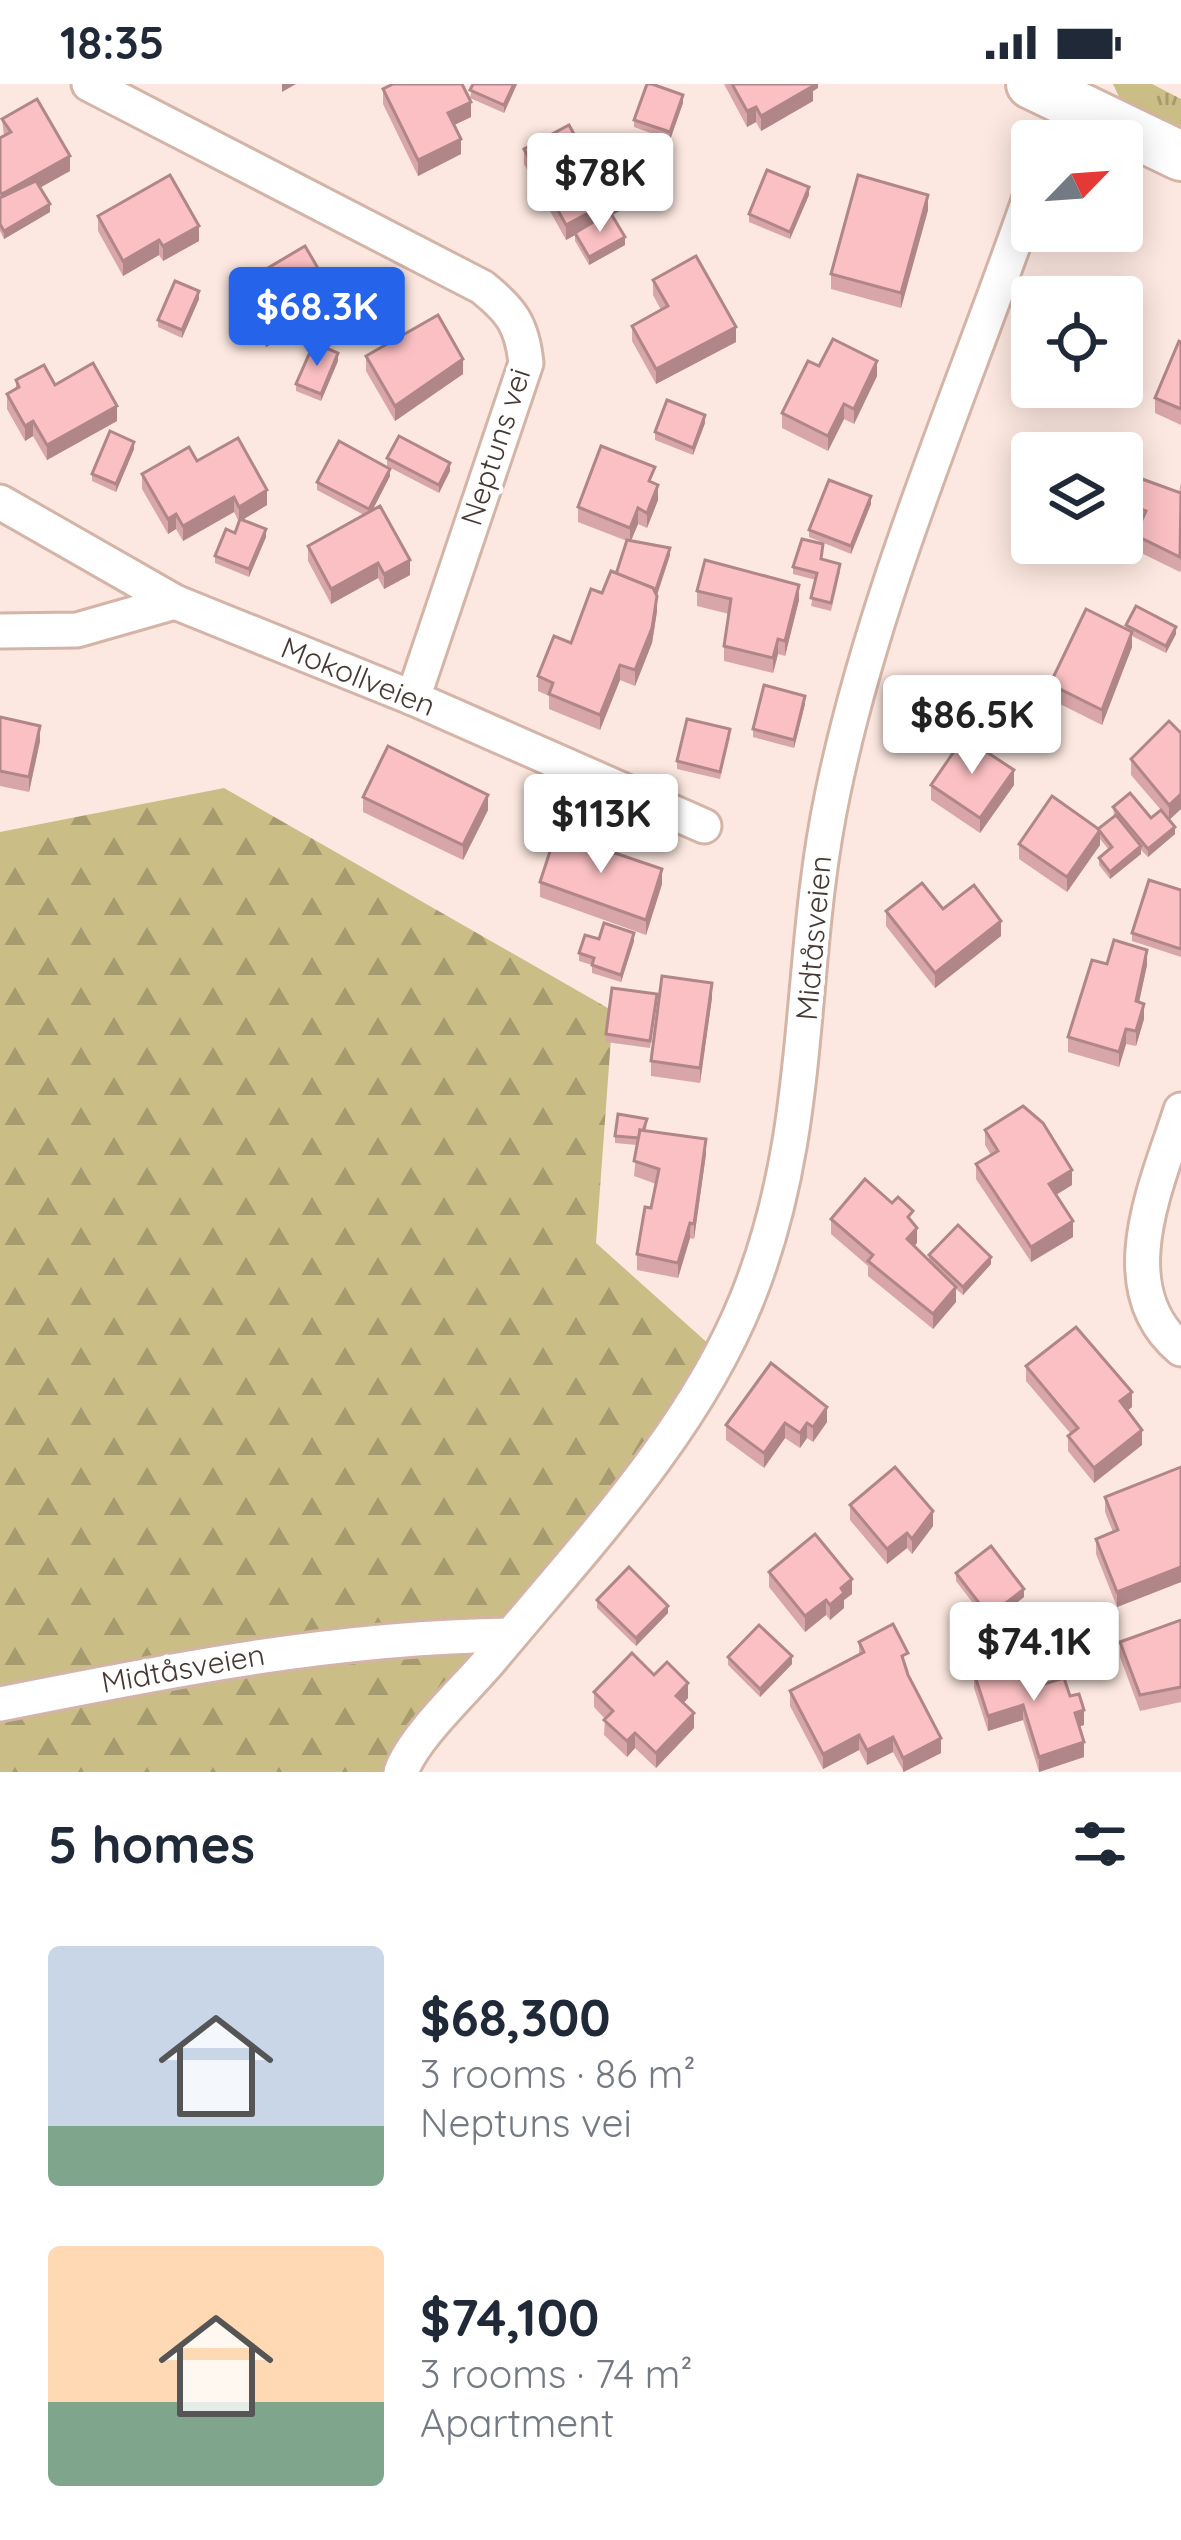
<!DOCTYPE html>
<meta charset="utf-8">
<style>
:root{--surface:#fff;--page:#f2f2f3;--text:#1f2937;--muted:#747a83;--accent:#2563eb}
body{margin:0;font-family:Quicksand,sans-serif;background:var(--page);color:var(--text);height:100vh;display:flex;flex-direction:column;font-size:45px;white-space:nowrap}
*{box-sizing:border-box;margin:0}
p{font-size:39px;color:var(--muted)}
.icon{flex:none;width:66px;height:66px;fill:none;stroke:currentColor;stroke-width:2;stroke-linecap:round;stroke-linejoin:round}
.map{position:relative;height:1688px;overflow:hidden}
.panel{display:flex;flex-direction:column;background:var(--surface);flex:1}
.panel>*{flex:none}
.needle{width:78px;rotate:65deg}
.buttons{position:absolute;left:1011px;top:36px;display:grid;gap:24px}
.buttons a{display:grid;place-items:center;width:132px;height:132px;border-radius:12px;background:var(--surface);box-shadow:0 6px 30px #0003;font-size:60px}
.price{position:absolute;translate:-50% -102px;padding:0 27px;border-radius:12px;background:#fff;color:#222;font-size:39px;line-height:78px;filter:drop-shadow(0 3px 6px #0008)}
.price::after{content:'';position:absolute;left:50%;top:72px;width:36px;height:27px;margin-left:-18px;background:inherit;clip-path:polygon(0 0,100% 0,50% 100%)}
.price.selected{background:var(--accent);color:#fff}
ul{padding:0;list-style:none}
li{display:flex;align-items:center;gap:36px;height:300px;padding:0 48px}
li span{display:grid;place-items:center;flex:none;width:336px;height:240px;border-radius:12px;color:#555}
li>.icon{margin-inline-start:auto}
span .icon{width:144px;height:144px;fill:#fffc;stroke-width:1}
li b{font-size:51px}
h2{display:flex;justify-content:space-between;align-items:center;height:144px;padding:0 48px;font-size:51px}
.status{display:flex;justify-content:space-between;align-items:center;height:84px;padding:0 60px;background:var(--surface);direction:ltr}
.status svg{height:33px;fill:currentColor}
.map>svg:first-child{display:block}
.grass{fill:url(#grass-tufts)}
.forest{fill:url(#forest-firs)}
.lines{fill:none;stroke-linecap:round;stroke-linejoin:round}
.street-casing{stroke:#d4b4a7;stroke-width:39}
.secondary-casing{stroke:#d4b4a7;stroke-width:54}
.street{stroke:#fff;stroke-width:33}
.secondary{stroke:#fff;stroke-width:48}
.wall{fill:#d8a5a8}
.shaded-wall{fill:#b08688}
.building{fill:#fbc0c3;stroke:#b08688;stroke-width:3}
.labels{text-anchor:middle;stroke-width:9;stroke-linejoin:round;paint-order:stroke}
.street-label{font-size:30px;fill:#463934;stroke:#fff}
</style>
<div class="status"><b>18:35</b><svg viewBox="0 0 49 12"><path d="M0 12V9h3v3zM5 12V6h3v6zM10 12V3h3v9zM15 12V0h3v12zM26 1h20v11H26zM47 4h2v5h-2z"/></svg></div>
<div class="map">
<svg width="1181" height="1688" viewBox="0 0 1181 1688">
<defs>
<pattern id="grass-tufts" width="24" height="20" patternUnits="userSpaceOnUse" patternTransform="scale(3)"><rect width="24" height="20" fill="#cabd85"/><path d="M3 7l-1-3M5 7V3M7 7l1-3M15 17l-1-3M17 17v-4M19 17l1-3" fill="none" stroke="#a69b6e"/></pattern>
<pattern id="forest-firs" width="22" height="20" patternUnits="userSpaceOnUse" patternTransform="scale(3)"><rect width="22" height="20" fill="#cabd85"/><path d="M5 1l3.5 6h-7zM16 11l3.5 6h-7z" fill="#a69b6e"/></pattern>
</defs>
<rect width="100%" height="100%" fill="#fce8e0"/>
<!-- grass -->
<polygon class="grass" points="1113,0 1152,0 1181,15 1181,47 1122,19"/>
<!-- forest -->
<polygon class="forest" points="224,704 613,927 596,1159 721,1271 403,1688 0,1688 0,748"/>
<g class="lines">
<!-- street casing -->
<g class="street-casing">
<g id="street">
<path d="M89 0 482 203C512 227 522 241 526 279L413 614"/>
<polyline points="0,418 175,518 413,614 704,742"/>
<polyline points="0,547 77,546 175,518"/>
<path d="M1181 1026C1157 1101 1108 1204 1181 1265"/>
<path d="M0 1620C170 1586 337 1553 511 1551"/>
<path d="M401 1688C413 1653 466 1605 491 1575 583 1464 692 1351 747 1215 816 1044 796 883 833 708 876 502 963 307 1032 108"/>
</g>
</g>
<!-- secondary casing -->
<g class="secondary-casing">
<polyline id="secondary" points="1031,0 1181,72"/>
</g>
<!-- street -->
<use href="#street" class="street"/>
<!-- secondary -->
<use href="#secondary" class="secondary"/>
</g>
<!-- wall -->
<g class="wall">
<polygon points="473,0 517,0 504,29 470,14"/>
<polygon points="724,0 818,0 818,4 813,7 813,17 761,47 756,38 747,43"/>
<polygon points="383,5 471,33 454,41 461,70 418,92 383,20"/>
<polygon points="683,19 670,56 634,43 634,36"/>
<polygon points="2,35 70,87 40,103 50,128 4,155 0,147 0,54 4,52"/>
<polygon points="524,65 591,81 636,118 612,131 625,161 589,181 575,157 575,151 566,156 524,80"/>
<polygon points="809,111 790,155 749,138 749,130"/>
<polygon points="928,126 901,224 831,205 831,190"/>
<polygon points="98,132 199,157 163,177 159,171 123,192 98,147"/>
<polygon points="653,196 736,258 656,300 632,257 632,242 661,226 653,211"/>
<polygon points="239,201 333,225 266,263 239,216"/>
<polygon points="199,215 182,254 158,243 158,236"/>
<polygon points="1181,258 1181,341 1155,329 1155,314"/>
<polygon points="366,272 463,290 395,337 366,287"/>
<polygon points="338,277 321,317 296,307 296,300"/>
<polygon points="819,282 877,292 854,340 844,335 828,367 782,344 782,329"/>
<polygon points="16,296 55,301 117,337 47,376 33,352 25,357 7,325 7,310 16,305"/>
<polygon points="705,339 693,371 655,356 655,348"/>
<polygon points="134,365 116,408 92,397 92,390"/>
<polygon points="387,374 450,387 439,409 387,382"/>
<polygon points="197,377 267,421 242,436 266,453 249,493 215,479 215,472 235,449 239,438 234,428 183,457 176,445 168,450 142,405 142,390"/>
<polygon points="390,392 372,427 410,491 384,505 378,494 331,520 308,477 308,462 364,431 317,406 317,398"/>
<polygon points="654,399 658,416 647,444 638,440 631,457 670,471 657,512 657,527 652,559 635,602 620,596 600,646 549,625 549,612 538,607 538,592 571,559 616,490 627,457 578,438 578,423"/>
<polygon points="1181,399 1181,486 1180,488 1135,466 1135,451 1140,440 1130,435 1130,420 1179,409"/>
<polygon points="871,420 851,470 809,453 809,446"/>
<polygon points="822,476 840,488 831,527 811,522 816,496 793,490 793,483"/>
<polygon points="697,507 799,516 785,572 778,570 773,589 724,577 724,562 729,530 697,522"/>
<polygon points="1126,541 1176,550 1166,569 1132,552 1132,563 1102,641 1050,615 1050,600 1126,544"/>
<polygon points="805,620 794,664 753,653 753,645"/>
<polygon points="0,633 40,657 29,708 0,702"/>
<polygon points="936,637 984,652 977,662 1014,701 980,749 931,716 931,701 958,660 936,645"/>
<polygon points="1181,649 1181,725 1169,736 1175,750 1148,773 1141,766 1141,770 1110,795 1099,781 1099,774 1109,766 1100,755 1100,761 1067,808 1019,775 1019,760 1099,745 1114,732 1113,723 1151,734 1161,726 1131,691 1131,675"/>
<polygon points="730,653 720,695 677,685 677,677"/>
<polygon points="363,713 488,726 463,776 363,728"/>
<polygon points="540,798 662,800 646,851 540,813"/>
<polygon points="1181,806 1181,873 1132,857 1132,849"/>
<polygon points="943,825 1001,852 935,904 886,842 886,827"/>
<polygon points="599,855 634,857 621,898 592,889 592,881 579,877 579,869"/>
<polygon points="1107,880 1147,881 1139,918 1144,935 1136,962 1126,960 1119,983 1068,968 1068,953"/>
<polygon points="712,914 700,999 651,992 651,977"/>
<polygon points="657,918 650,964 606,958 606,950"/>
<polygon points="647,1042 645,1047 706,1070 694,1155 690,1154 678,1194 637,1186 637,1170 651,1124 656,1100 634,1092 637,1061 615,1059 615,1052"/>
<polygon points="985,1046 1072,1101 1056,1111 1073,1153 1031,1178 976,1095 976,1080 991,1071 985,1061"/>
<polygon points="831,1135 913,1140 917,1159 914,1162 929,1177 929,1171 991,1180 963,1211 956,1205 956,1218 933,1245 868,1192 868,1182 831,1150"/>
<polygon points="1026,1282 1132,1323 1127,1327 1142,1361 1094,1399 1068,1367 1068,1352 1071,1350 1026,1297"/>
<polygon points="827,1338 813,1358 807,1354 800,1364 785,1354 764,1384 726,1356 726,1341"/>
<polygon points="1181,1383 1181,1498 1117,1523 1096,1470 1096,1455 1113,1448 1105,1428 1105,1413"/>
<polygon points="850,1421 933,1442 912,1470 907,1464 887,1480 850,1436"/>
<polygon points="769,1488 852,1510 844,1516 844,1524 830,1536 826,1531 805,1548 769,1503"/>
<polygon points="956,1489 1024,1513 989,1540 956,1497"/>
<polygon points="597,1516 668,1529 636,1562 597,1524"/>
<polygon points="1181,1536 1181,1618 1140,1627 1120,1573 1120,1558"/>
<polygon points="859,1558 908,1584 906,1585 941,1669 904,1688 893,1668 867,1681 859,1666 823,1685 790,1622 790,1607 859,1571"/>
<polygon points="728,1573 792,1580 760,1613 728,1581"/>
<polygon points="974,1589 1030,1594 1041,1601 1070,1612 1084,1641 1079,1642 1084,1673 1039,1688 1023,1636 988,1647 974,1604"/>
<polygon points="654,1591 688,1614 683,1619 694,1644 656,1684 635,1664 627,1673 604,1651 605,1635 594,1623 594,1608"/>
</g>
<!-- shaded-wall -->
<g class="shaded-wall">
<polygon points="282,0 296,0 282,8"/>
<polygon points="514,0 517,0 504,29 504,21"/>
<polygon points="809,0 818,0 818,4 813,7 813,17 761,47 761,32"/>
<polygon points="683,11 683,19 670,56 670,48"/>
<polygon points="471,18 471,33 448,44 448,29"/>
<polygon points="756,23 756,38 747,43 747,27"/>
<polygon points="461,55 461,70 418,92 418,76"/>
<polygon points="70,72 70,87 2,125 2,110"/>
<polygon points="636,103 636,118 566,156 566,141"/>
<polygon points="809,103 809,111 790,155 790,148"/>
<polygon points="928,111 928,126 901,224 901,209"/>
<polygon points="50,120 50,128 4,155 4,147"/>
<polygon points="199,142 199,157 163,177 163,162"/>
<polygon points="625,153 625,161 589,181 589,173"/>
<polygon points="159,156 159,171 123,192 123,177"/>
<polygon points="199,207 199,215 182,254 182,246"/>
<polygon points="333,210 333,225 266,263 266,248"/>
<polygon points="736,243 736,258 656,300 656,285"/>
<polygon points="338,269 338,277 321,317 321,310"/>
<polygon points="463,275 463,290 395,337 395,322"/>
<polygon points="877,277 877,292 854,340 854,325"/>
<polygon points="844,320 844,335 828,367 828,352"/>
<polygon points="117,322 117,337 47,376 47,361"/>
<polygon points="705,331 705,339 693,371 693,364"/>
<polygon points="33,337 33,352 25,357 25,342"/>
<polygon points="134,358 134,365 116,408 116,400"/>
<polygon points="450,379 450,387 439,409 439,401"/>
<polygon points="390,385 390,392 369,433 369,425"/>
<polygon points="658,401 658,416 647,444 647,429"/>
<polygon points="267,406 267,421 239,438 239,423"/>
<polygon points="871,412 871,420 851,470 851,462"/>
<polygon points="234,413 234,428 183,457 183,442"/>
<polygon points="638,424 638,440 630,459 630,444"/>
<polygon points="176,430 176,445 168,450 168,435"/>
<polygon points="266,445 266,453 249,493 249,485"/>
<polygon points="670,464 670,471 655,516 655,508"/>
<polygon points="410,476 410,491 384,505 384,490"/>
<polygon points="378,479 378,494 331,520 331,505"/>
<polygon points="799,501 799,516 785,572 785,557"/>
<polygon points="657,512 657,527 652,559 635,602 635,586"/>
<polygon points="1176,543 1176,550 1166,569 1166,562"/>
<polygon points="1132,548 1132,563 1102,641 1102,626"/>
<polygon points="778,555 778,570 773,589 773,574"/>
<polygon points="620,581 620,596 600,646 600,631"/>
<polygon points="805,612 805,620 794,664 794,656"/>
<polygon points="40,642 40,657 29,708 29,693"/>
<polygon points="984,644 984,652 972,669 972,662"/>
<polygon points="1014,686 1014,701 980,749 980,734"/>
<polygon points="1181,710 1181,725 1169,736 1169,721"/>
<polygon points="488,711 488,726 463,776 463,761"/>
<polygon points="1175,743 1175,750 1148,773 1148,765"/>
<polygon points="1100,746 1100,761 1067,808 1067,793"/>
<polygon points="1141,762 1141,770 1110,795 1110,788"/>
<polygon points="662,785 662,800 646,851 646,836"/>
<polygon points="1001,837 1001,852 935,904 935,889"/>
<polygon points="634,849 634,857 621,898 621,891"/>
<polygon points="1147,866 1147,881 1136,932 1136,917"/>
<polygon points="712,899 712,914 700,999 700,984"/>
<polygon points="1144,920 1144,935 1136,962 1136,947"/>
<polygon points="1126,945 1126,960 1119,983 1119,968"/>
<polygon points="706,1055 706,1070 694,1155 694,1140"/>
<polygon points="1072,1086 1072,1101 1049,1115 1049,1100"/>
<polygon points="1073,1137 1073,1153 1031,1178 1031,1163"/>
<polygon points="690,1139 690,1154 678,1194 678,1179"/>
<polygon points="917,1144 917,1159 907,1170 907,1155"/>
<polygon points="991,1173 991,1180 963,1211 963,1203"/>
<polygon points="956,1203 956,1218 933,1245 933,1230"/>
<polygon points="1132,1308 1132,1323 1120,1332 1120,1317"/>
<polygon points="827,1323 827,1338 813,1358 813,1343"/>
<polygon points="785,1339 785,1354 764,1384 764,1369"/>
<polygon points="807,1339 807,1354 800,1364 800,1349"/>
<polygon points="1142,1346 1142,1361 1094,1399 1094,1384"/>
<polygon points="933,1427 933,1442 912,1470 912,1455"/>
<polygon points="907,1449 907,1464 887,1480 887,1465"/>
<polygon points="1181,1483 1181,1498 1117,1523 1117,1508"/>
<polygon points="852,1495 852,1510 844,1516 844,1524 830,1536 830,1521 841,1504"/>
<polygon points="1024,1505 1024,1513 989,1540 989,1532"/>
<polygon points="826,1516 826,1531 805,1548 805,1532"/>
<polygon points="668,1522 668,1529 636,1562 636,1554"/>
<polygon points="792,1572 792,1580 760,1613 760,1605"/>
<polygon points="688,1599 688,1614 676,1627 676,1612"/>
<polygon points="1023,1621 1023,1636 988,1647 988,1632"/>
<polygon points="1084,1626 1084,1641 1075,1644 1075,1629"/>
<polygon points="694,1629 694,1644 656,1684 656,1669"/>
<polygon points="635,1649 635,1664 627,1673 627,1657"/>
<polygon points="859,1651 859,1666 823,1685 823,1670"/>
<polygon points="893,1653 893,1668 867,1681 867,1666"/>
<polygon points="941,1654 941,1669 903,1688 903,1674"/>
<polygon points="1084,1658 1084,1673 1039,1688 1039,1673"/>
</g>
<!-- building -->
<g class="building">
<polygon points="393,0 462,0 471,18 448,29 461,55 418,76 383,5"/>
<polygon points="473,0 514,0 504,21 470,6"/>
<polygon points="647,0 652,0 683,11 670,48 634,36"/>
<polygon points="732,0 812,0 813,2 761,32 756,23 747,27"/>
<polygon points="37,15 70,72 2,110 0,107 0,54 11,48 2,35"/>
<polygon points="569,41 591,81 616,67 636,103 566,141 524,65"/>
<polygon points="767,86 809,103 790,148 749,130"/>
<polygon points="170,91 199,142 163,162 159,156 123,177 98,132"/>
<polygon points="858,91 928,111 901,209 831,190"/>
<polygon points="36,97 50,120 4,147 0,140 0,114"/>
<polygon points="610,128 625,153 589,173 575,149"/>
<polygon points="305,162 333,210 266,248 239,201"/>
<polygon points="696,172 736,243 656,285 632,242 668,222 653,196"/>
<polygon points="175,197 199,207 182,246 158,236"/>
<polygon points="438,231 463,275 395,322 366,272"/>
<polygon points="833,255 877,277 854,325 844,320 828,352 782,329 808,277 819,282"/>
<polygon points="1179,257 1181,258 1181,325 1155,314"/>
<polygon points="314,259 338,269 321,310 296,300"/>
<polygon points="93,279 117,322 47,361 33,337 25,342 7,310 19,303 16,296 44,281 55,301"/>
<polygon points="667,316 705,331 693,364 655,348"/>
<polygon points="110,347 134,358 116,400 92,390"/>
<polygon points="399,352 450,379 439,401 387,374"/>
<polygon points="238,354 267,406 239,423 234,413 183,442 176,430 168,435 142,390 189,363 197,377"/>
<polygon points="339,357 390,385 369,425 317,398"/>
<polygon points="601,362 655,383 649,397 658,401 647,429 638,424 630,444 578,423"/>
<polygon points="1142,395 1181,409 1180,473 1135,451 1146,427 1130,420"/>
<polygon points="829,396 871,412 851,462 809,446"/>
<polygon points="380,422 410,476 384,490 378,479 331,505 308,462"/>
<polygon points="240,435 266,445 249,485 215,472 226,445 235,449"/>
<polygon points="802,455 823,460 821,475 840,480 831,519 811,514 817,489 793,483"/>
<polygon points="627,456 670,464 655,508 653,504 616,490"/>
<polygon points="705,476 799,501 785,557 778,555 773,574 724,562 731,515 697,507"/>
<polygon points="611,487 653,504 657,512 652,544 635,586 620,581 600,631 549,610 553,599 538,592 554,552 571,559 591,505 602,509"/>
<polygon points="1136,522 1176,543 1166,562 1126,541"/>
<polygon points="1086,525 1132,548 1102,626 1050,600"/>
<polygon points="764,601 805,612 794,656 753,645"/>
<polygon points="948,620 984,644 973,659 964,653 962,655 936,637"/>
<polygon points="0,633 40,642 29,693 0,687"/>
<polygon points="687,635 730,645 720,688 677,677"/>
<polygon points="1169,637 1181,649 1181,710 1169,721 1131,675"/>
<polygon points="964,653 1014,686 980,734 931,701"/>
<polygon points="388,662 488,711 463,761 363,713"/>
<polygon points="1130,709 1151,734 1161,726 1175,743 1148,765 1113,723"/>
<polygon points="1052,712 1100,746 1067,793 1019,760"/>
<polygon points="1116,731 1141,762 1110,788 1099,774 1112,763 1098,745"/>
<polygon points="556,749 662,785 646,836 540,798"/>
<polygon points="1149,796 1181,806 1181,865 1132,849"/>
<polygon points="922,799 943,825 974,801 1001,837 935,889 886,827"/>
<polygon points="604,839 634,849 621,891 592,881 594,874 579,869 585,851 599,855"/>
<polygon points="1114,856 1147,866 1136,917 1144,920 1136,947 1126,945 1119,968 1068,953 1092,876 1107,880"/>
<polygon points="662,892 712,899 700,984 651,977"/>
<polygon points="612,904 657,910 650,957 606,950"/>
<polygon points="1023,1022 1043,1039 1072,1086 1049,1100 1073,1137 1031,1163 976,1080 998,1067 985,1046"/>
<polygon points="618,1030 647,1035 643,1047 640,1046 639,1054 615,1052"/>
<polygon points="640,1046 706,1055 694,1140 690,1139 678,1179 637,1170 645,1123 651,1124 659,1085 634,1077"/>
<polygon points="865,1095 892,1119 898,1113 913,1127 908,1133 917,1144 907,1155 956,1203 933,1230 868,1177 873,1171 831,1135"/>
<polygon points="958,1141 991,1173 963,1203 929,1171"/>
<polygon points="1076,1243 1132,1308 1120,1317 1142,1346 1094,1384 1068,1352 1078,1344 1026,1282"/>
<polygon points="771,1279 827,1323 813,1343 807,1339 800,1349 785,1339 764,1369 726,1341"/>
<polygon points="895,1383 933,1427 912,1455 907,1449 887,1465 850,1421"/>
<polygon points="1181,1383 1181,1483 1117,1508 1096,1455 1118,1446 1105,1413"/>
<polygon points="815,1450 852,1495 841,1504 844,1509 830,1521 826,1516 805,1532 769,1488"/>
<polygon points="991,1462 1024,1505 989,1532 956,1489"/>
<polygon points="629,1483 668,1522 636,1554 597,1516"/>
<polygon points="1181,1536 1181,1603 1140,1611 1120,1558"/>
<polygon points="893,1540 908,1569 902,1572 908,1591 941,1654 903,1674 893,1653 867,1666 859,1651 823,1670 790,1607 864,1568 859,1558"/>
<polygon points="759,1541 792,1572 760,1605 728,1573"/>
<polygon points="632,1569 654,1591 667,1578 688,1599 676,1612 694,1629 656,1669 635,1649 627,1657 604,1636 613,1627 594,1608"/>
<polygon points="1023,1573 1030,1594 1038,1591 1041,1601 1064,1594 1070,1612 1079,1610 1084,1626 1075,1629 1084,1658 1039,1673 1023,1621 988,1632 974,1589"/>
</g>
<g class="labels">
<!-- street labels -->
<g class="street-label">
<text transform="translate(496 363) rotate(-72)" y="10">Neptuns vei</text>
<text transform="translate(358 593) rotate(22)" y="10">Mokollveien</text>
<text transform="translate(814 854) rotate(-85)" y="10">Midtåsveien</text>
<text transform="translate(183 1585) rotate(-10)" y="10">Midtåsveien</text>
</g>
</g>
</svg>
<div class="buttons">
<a><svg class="needle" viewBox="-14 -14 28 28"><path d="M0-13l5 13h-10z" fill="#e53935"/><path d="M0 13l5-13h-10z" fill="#747a83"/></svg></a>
<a><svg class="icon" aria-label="locate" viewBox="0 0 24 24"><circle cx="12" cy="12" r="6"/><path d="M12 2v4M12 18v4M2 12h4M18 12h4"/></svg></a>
<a><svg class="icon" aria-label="layers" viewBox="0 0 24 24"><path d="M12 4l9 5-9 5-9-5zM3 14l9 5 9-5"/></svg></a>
</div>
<b class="price" style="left:600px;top:151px">$78K</b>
<b class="price selected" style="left:317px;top:285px">$68.3K</b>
<b class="price" style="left:972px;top:693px">$86.5K</b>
<b class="price" style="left:601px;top:792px">$113K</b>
<b class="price" style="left:1034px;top:1620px">$74.1K</b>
</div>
<section class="panel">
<h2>5 homes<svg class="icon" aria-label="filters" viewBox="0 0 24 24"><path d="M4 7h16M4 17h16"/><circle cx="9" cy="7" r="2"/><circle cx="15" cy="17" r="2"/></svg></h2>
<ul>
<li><span style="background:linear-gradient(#c9d6e8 75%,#7fa58c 0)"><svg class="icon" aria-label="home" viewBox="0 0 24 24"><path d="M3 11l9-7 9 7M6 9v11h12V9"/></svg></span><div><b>$68,300</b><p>3 rooms · 86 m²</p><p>Neptuns vei</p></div></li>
<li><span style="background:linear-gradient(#ffd9b3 65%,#7fa58c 0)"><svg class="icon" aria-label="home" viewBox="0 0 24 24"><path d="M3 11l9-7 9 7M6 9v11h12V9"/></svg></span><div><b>$74,100</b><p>3 rooms · 74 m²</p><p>Apartment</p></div></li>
</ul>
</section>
